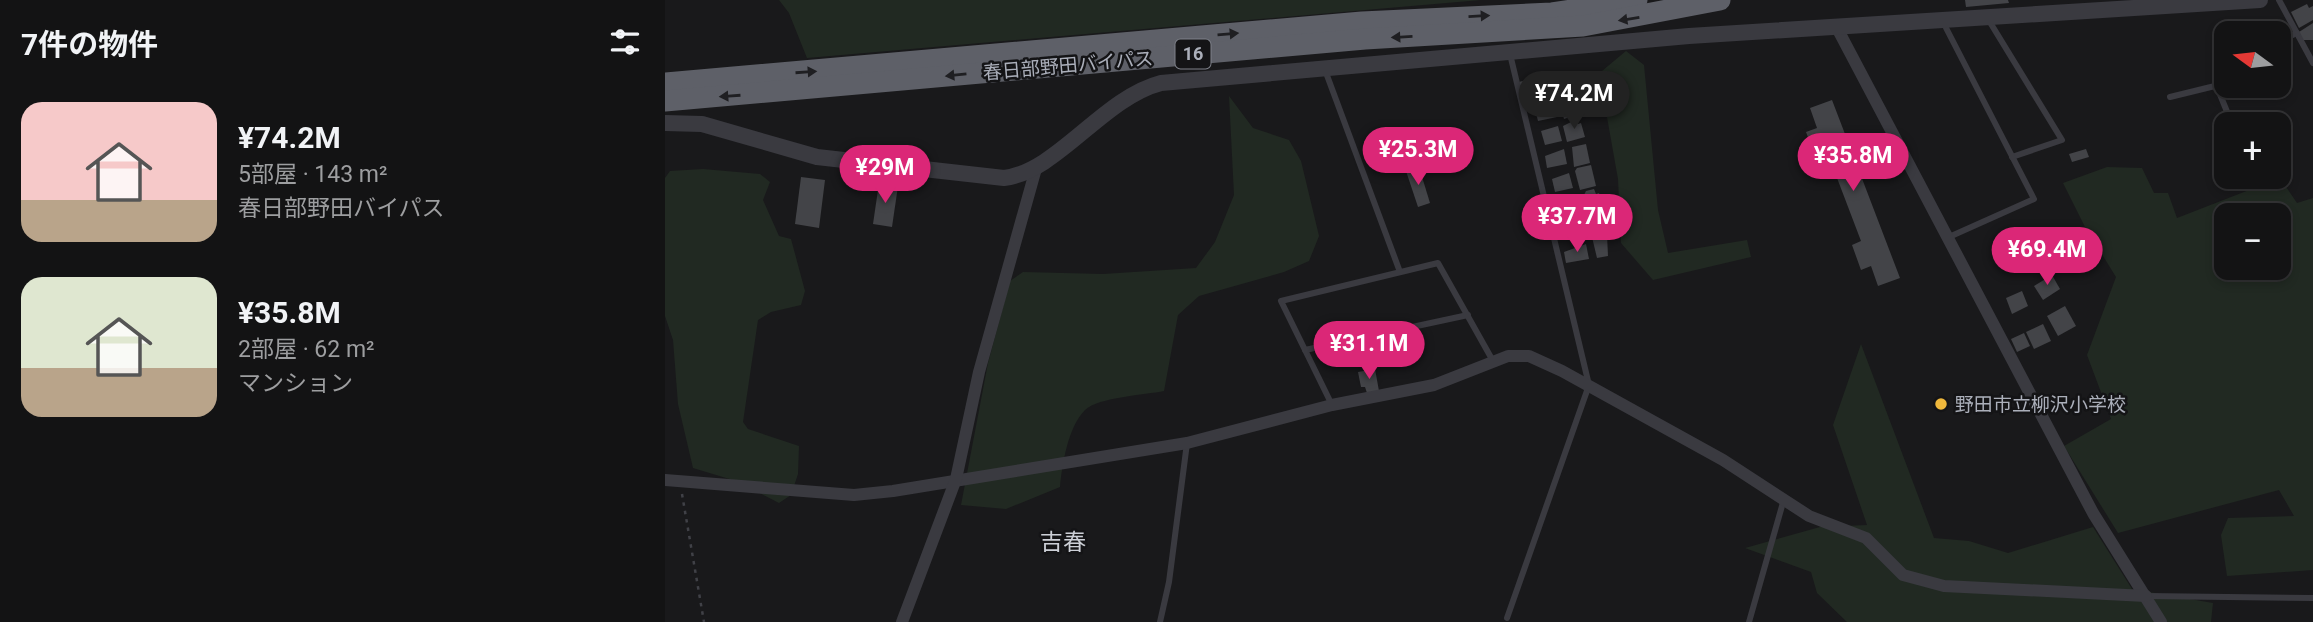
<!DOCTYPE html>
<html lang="ja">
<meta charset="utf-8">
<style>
:root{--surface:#131314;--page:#202022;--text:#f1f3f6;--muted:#9d9ea0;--line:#323234;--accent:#db2777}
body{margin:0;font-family:Roboto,"Noto Sans JP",sans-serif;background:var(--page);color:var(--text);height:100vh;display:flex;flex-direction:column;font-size:26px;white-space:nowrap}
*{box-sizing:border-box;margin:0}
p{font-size:23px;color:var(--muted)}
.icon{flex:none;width:38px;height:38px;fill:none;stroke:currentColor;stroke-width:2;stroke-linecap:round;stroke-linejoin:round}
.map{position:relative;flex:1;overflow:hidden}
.details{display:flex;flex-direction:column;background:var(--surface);width:665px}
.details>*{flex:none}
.needle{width:46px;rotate:285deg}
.fabs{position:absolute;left:1549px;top:21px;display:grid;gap:14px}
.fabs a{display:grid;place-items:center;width:77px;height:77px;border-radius:14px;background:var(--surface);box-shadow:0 4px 10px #0003,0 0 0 2px var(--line);font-size:35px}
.price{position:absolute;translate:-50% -60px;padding:0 16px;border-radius:24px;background:var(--accent);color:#fff;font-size:23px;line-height:46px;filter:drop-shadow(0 2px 4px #0008)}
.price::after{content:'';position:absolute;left:50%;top:42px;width:21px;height:16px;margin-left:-10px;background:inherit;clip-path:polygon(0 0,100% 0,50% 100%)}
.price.current{background:#222;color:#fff}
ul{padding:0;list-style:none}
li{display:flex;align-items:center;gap:21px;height:175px;padding:0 21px}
li span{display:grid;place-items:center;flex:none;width:196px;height:140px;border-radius:21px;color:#555}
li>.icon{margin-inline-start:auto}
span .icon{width:84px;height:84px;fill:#fffc;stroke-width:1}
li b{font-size:30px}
h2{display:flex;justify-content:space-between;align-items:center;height:84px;padding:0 21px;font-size:30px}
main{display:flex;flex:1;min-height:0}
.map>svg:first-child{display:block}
.green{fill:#212922;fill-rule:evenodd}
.building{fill:#434448}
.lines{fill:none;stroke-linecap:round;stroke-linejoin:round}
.path{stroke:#404147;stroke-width:2.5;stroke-dasharray:3.5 5;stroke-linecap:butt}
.service{stroke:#3a3a40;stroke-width:6}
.minor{stroke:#3a3a40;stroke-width:12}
.tertiary{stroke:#3a3a40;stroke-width:16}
.trunk{stroke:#5e6068;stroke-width:21}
.oneway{fill:#1f1f22}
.poi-dot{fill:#efb83c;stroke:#141416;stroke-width:2.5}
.labels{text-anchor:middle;stroke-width:5;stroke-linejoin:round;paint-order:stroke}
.shield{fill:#141416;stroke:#7e8089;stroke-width:2}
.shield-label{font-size:18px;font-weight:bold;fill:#abafba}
.street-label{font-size:19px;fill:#abafba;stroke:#141416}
.poi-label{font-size:19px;fill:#abafba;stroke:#141416;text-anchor:start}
.quarter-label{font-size:23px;fill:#cccfd6;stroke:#141416}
</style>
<main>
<section class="details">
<h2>7件の物件<svg class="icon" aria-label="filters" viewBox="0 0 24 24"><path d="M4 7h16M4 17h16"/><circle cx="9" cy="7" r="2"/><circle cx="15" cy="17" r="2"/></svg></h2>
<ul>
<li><span style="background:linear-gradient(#f6c9c9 70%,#b9a48a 0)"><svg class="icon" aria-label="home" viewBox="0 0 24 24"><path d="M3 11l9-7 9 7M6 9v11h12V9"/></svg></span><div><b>¥74.2M</b><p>5部屋 · 143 m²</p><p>春日部野田バイパス</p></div></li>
<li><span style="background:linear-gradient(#dfe7d0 65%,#b9a48a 0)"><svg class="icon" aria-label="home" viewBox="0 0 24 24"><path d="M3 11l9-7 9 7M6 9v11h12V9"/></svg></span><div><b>¥35.8M</b><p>2部屋 · 62 m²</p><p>マンション</p></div></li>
</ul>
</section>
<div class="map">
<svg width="1648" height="622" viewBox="0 0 1648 622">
<rect width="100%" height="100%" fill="#19191b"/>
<!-- green -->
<g class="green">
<polygon points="114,0 816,0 142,58 124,13"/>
<polygon points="961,51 979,65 993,210 1003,253 1082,240 1086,257 988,280 956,243 953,179 937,89 937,71"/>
<path d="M564 96 588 128 624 140 636 161 654 236 644 261 619 272 534 296 513 315 499 391C480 395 434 397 420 410 403 427 397 465 395 487L341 509 296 505 323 363 345 281 358 272 438 274 531 268 550 242 569 195Z"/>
<path d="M1442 167 1477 168 1489 193H1503L1512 218 1615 178 1632 203 1648 198V570L1562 576 1556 535 1563 518 1629 516 1614 490 1453 533 1399 446 1446 419 1422 355 1451 277 1420 227 1398 183ZM1561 215H1614V268H1561Z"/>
<polygon points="38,169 95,174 105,182 98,200 114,236 126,239 140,291 136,305 106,312 93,320 78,422 83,429 134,446 133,474 126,495 114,503 71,481 28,468 13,404 8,340 0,316 0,178 5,171"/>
<polygon points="1196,344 1269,538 1304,541 1343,553 1428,527 1467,589 1548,603 1546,622 1182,622 1152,593 1146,572 1080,548 1155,527 1202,525 1168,425"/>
</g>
<!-- building -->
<g class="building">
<polygon points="1300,0 1343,0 1344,3 1301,7"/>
<polygon points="1642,4 1644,8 1648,6 1648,20 1634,28 1626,12"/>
<polygon points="1648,23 1648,40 1638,40 1634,32"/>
<polygon points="885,72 890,95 877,98 873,79 875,74"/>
<polygon points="908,72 909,91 894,94 890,76"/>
<polygon points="868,78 873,99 859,102 854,82"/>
<polygon points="908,93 914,114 899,119 894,101 898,100 897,96"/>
<polygon points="1167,100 1235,278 1213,286 1206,266 1196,270 1187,245 1196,241 1161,149 1149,153 1141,132 1152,128 1145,108"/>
<polygon points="888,102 892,117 873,121 870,109"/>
<polygon points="912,119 913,124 916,123 920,137 902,142 898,126"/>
<polygon points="893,126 897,141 880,145 876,131"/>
<polygon points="921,144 925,163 909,167 907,147"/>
<polygon points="899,149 902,164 882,168 880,156"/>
<polygon points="1421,149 1424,157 1407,162 1404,154"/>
<polygon points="926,165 931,186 915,190 910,171 912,168"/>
<polygon points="754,167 765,203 753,207 741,171"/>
<polygon points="904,173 908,188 890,192 887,179"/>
<polygon points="136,177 160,180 154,228 130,224"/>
<polygon points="214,183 233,186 227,227 208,224"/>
<polygon points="929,189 931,194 934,193 938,208 923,212 919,195 921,191"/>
<polygon points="909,197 913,212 890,217 887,205"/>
<polygon points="941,213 941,233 927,235 923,217"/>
<polygon points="915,221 919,236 899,239 896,226"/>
<polygon points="942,235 943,256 932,258 927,237"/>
<polygon points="921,244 924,259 901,263 899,252"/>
<polygon points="1387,275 1395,289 1378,300 1369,286"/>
<polygon points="1357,291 1363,306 1347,314 1341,298"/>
<polygon points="1400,306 1411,326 1393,336 1382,316"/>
<polygon points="1378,324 1386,341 1369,349 1361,332"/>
<polygon points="1359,333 1365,346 1352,352 1346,339"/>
<polygon points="710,369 714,391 702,393 700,387 696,387 693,372"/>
</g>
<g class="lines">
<!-- path -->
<polyline class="path" points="17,494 39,622"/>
<!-- service -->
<g class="service">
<polyline points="1614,0 1648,63"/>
<polyline points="1323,19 1397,140 1347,157"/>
<polyline points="1278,22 1369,199 1284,237"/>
<polyline points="1614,41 1632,33"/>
<polyline points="660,70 735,272"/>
<polyline points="1561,70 1552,87 1567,124"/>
<polyline points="1505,97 1554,85"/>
<polyline points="640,350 803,315"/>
<polyline points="667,405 616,301 773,263 828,361"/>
<polyline points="1481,596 1648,598"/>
<polyline points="842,618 924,385 845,54"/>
<polyline points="495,622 504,582 522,443"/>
<polyline points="1084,622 1119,499"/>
</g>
<!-- minor -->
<g class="minor">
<polyline points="1171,26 1428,513 1496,622"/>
<polyline points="0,480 189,495 228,491 522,443 667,405 769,385 843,356 864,356 897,371 1058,460 1144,516 1201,538 1238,575 1279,586 1481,596"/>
<polyline points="237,622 291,479 314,372 372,165"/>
</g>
<!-- tertiary -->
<path class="tertiary" d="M0 123 37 124 152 157 339 178C392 172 438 98 496 83L1024 36 1595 0"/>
<!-- trunk -->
<g class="trunk">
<polyline points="0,83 697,22 887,13 972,0"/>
<polyline points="0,101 700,39 918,26 1055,0"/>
</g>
</g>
<!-- one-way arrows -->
<defs><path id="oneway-solid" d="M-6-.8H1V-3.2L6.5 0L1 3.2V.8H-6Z" transform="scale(1.75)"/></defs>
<g class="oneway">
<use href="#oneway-solid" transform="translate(814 16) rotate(-3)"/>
<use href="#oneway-solid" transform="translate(964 19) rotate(171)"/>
<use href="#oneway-solid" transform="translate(563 34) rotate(-5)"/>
<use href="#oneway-solid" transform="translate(737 37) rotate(177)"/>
<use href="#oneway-solid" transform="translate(141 72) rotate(-4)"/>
<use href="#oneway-solid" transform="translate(291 75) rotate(174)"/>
<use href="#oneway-solid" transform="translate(65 96) rotate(176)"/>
</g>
<!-- markers -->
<circle class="poi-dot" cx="1276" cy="404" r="7"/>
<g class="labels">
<!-- shield labels -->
<rect class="shield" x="510.5" y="39.5" width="35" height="29" rx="5"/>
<g class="shield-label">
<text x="528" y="60">16</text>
</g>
<!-- street labels -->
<g class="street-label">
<text transform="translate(403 65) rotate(-5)" y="7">春日部野田バイパス</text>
</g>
<!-- poi labels -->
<g class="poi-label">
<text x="1290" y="411">野田市立柳沢小学校</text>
</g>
<!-- quarter labels -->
<g class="quarter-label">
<text x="398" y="550">吉春</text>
</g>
</g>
</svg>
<div class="fabs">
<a><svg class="needle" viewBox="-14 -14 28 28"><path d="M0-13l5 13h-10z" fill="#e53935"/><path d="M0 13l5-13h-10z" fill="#9d9ea0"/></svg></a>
<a>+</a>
<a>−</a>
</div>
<b class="price current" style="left:909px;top:131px">¥74.2M</b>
<b class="price" style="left:753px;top:187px">¥25.3M</b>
<b class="price" style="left:1188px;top:193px">¥35.8M</b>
<b class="price" style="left:220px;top:205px">¥29M</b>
<b class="price" style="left:912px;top:254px">¥37.7M</b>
<b class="price" style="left:1382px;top:287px">¥69.4M</b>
<b class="price" style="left:704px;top:381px">¥31.1M</b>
</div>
</main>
